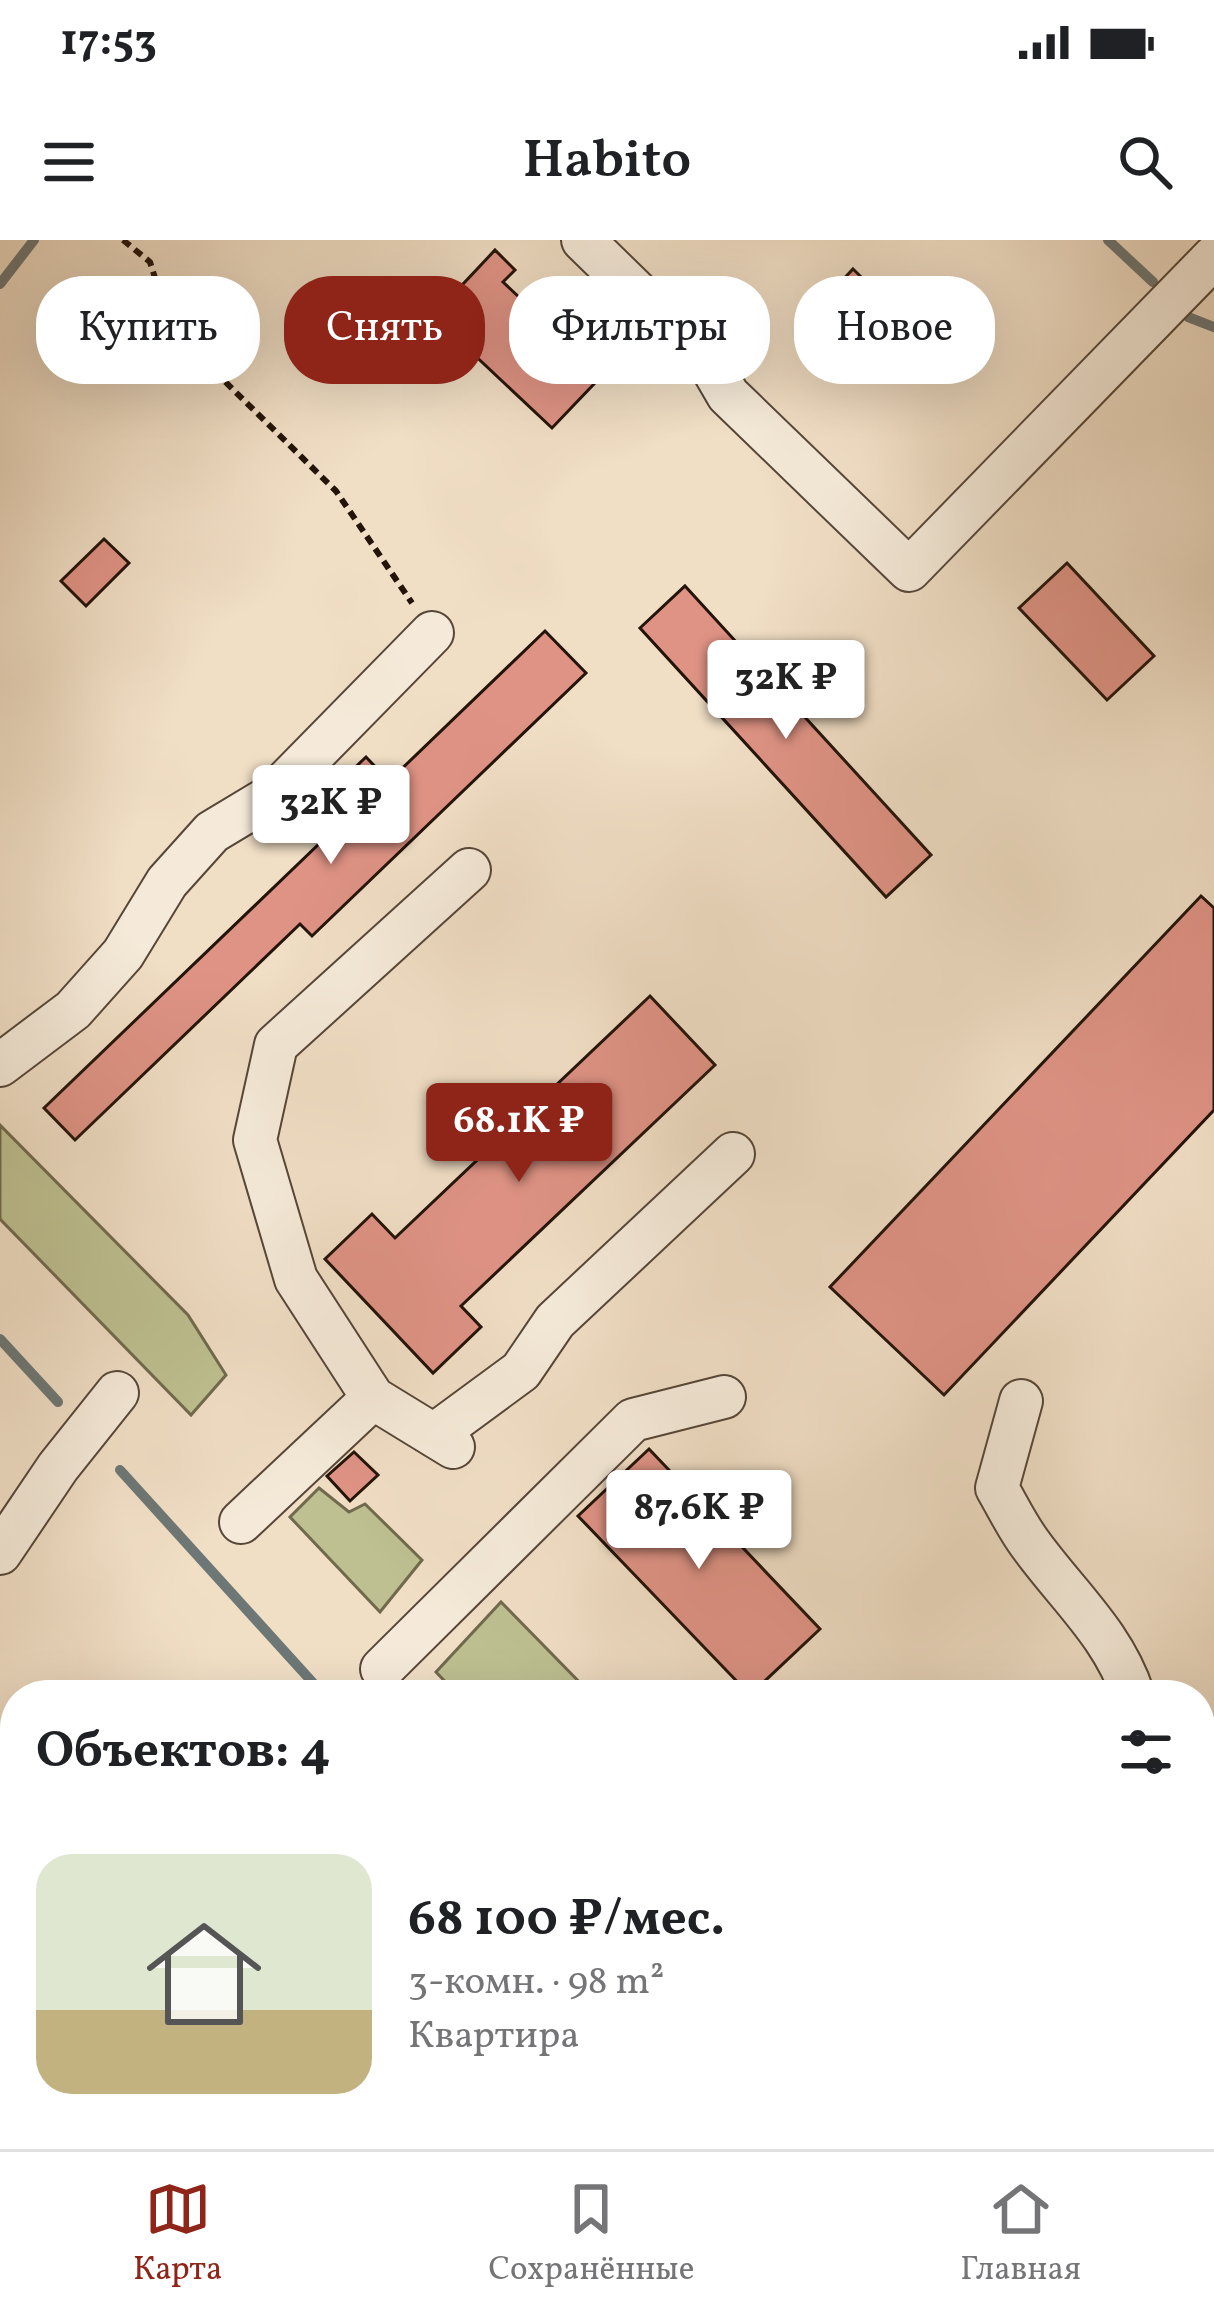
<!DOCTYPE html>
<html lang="ru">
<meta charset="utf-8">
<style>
:root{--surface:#fff;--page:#f2f2f2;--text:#202124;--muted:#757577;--line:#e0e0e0;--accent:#8f2418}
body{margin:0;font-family:Vollkorn,serif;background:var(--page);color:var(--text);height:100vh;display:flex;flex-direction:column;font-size:45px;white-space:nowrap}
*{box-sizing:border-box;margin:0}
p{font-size:39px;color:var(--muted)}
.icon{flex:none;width:66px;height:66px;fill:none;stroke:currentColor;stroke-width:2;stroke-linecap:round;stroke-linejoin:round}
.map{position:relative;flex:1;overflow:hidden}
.sheet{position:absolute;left:0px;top:1440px;width:1215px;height:471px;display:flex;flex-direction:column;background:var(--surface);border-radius:48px 48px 0 0;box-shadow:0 12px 48px #0002}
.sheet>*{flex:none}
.guide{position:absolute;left:36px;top:36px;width:1143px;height:108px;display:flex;gap:24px}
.price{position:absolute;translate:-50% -102px;padding:0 27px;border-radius:12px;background:#fff;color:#222;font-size:39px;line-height:78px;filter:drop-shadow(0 3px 6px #0008)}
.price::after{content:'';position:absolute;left:50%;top:72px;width:36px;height:27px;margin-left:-18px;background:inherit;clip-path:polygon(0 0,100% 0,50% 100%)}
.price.current{background:var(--accent);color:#fff}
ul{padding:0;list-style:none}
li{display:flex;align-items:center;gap:36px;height:300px;padding:0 36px}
li span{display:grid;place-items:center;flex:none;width:336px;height:240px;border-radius:36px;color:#555}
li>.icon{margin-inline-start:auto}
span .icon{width:144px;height:144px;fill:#fffc;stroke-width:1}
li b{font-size:51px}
h2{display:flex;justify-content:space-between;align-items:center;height:144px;padding:0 36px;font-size:51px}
.pill{padding:0 42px;border-radius:48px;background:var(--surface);box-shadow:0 12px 48px #0002;font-size:42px;line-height:108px}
.pill.current{background:var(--accent);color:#fff}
.status{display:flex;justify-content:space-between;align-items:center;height:84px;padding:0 60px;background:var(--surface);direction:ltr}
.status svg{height:33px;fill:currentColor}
header{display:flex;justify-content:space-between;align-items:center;height:156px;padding:0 36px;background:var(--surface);font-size:54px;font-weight:600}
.menu{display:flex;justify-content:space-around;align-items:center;height:168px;border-top:3px solid var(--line);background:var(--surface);font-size:33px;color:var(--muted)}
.menu a{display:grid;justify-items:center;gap:6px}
.menu .current{color:var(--accent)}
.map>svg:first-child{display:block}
.green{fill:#bec091;stroke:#706a4d;stroke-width:3}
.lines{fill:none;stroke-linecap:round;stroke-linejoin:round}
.stream{stroke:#6d7775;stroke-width:10}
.building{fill:#df9385;stroke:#231309;stroke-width:3}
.minor-casing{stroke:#564638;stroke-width:46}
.path{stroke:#231309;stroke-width:6;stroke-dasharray:9 6;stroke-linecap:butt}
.minor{stroke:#f5ead9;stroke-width:42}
</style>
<div class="status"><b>17:53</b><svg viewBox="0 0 49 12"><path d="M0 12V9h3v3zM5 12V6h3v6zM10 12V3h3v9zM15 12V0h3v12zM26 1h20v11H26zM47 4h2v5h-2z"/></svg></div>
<header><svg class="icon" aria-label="menu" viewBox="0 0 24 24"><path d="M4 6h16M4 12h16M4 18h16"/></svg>Habito<svg class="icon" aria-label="search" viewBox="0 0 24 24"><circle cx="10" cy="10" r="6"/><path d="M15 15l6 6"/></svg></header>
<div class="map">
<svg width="1214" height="1909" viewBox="0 0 1214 1909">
<rect width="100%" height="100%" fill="#f0dec5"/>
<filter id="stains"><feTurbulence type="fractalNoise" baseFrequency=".00167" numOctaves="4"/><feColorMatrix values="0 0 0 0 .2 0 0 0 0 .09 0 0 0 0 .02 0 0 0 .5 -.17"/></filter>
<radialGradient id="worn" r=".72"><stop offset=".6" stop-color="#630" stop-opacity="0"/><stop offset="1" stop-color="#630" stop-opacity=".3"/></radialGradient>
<!-- green -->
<g class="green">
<polygon points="0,885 188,1075 226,1135 191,1175 0,979"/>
<polygon points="319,1248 349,1272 365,1264 422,1320 380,1372 290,1277"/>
<polygon points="501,1362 592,1455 458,1455 436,1432"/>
</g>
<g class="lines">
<!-- stream -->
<g class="stream">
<polyline points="1108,0 1153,42"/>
<polyline points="0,44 34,0"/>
<polyline points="1188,77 1214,87"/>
<polyline points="0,1099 58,1162"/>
<polyline points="120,1230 324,1455"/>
</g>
</g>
<!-- building -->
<g class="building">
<polygon points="495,10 515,30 503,42 587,121 599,109 614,123 552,188 433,76"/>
<polygon points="853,29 906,81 877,112 824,60"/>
<polygon points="104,299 129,323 86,366 61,341"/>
<polygon points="1067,323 1154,416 1107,460 1019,368"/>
<polygon points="685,346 931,615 886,657 640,388"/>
<polygon points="545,391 586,433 312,696 300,684 75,900 44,868 322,601 301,579 366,517 389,541"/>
<polygon points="1201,656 1214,668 1214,870 944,1155 830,1047"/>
<polygon points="650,756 715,825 461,1066 481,1087 433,1133 325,1019 372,974 395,998"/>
<polygon points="649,1209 820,1389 750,1455 578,1276"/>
<polygon points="354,1212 378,1235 350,1261 327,1236"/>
<polygon points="1200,1589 1214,1601 1214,1733 1200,1721"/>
</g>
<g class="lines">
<!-- minor casing -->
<g class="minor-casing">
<g id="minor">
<polyline points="583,0 710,124 728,155 909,330 1214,17"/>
<polyline points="0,825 73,770 123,714 167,642 212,592 272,556 432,393"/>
<path d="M1021 1161 997 1248C1008 1267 1018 1288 1031 1305 1068 1356 1113 1394 1133 1455"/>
<polyline points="434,1195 521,1131 555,1081 733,914"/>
<polyline points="453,1207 373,1158 296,1039 255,900 276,805 469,630"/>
<polyline points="241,1282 373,1158"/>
<polyline points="0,1313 58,1227 117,1153"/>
<polyline points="382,1429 633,1180 724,1157"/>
<polyline points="151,1909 161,1896"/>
<polyline points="882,1909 888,1896"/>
</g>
</g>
<!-- path -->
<polyline class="path" points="123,0 150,22 168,79 192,109 336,251 412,363"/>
<!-- minor -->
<use href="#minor" class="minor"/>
</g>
<rect width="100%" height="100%" filter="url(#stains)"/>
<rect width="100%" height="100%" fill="url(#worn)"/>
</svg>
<b class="price" style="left:786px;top:502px">32K ₽</b>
<b class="price" style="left:331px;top:627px">32K ₽</b>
<b class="price current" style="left:519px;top:945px">68.1K ₽</b>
<b class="price" style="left:699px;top:1332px">87.6K ₽</b>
<div class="guide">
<a class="pill">Купить</a>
<a class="pill current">Снять</a>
<a class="pill">Фильтры</a>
<a class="pill">Новое</a>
</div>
<section class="sheet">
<h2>Объектов: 4<svg class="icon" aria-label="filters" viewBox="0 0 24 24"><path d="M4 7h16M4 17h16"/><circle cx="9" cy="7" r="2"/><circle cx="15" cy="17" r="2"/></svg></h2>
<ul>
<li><span style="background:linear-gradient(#dfe7d0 65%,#c2b280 0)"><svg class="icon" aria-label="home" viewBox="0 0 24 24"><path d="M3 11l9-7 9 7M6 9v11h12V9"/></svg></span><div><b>68 100 ₽/мес.</b><p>3-комн. · 98 m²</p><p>Квартира</p></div></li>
</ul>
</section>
</div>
<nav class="menu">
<a class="current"><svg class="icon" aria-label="map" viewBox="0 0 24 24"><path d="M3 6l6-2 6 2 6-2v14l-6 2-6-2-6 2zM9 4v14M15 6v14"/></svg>Карта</a>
<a><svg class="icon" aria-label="saved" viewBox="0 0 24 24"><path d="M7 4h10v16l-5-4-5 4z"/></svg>Сохранённые</a>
<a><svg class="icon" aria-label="home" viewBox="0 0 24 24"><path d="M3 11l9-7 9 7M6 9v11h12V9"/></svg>Главная</a>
</nav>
